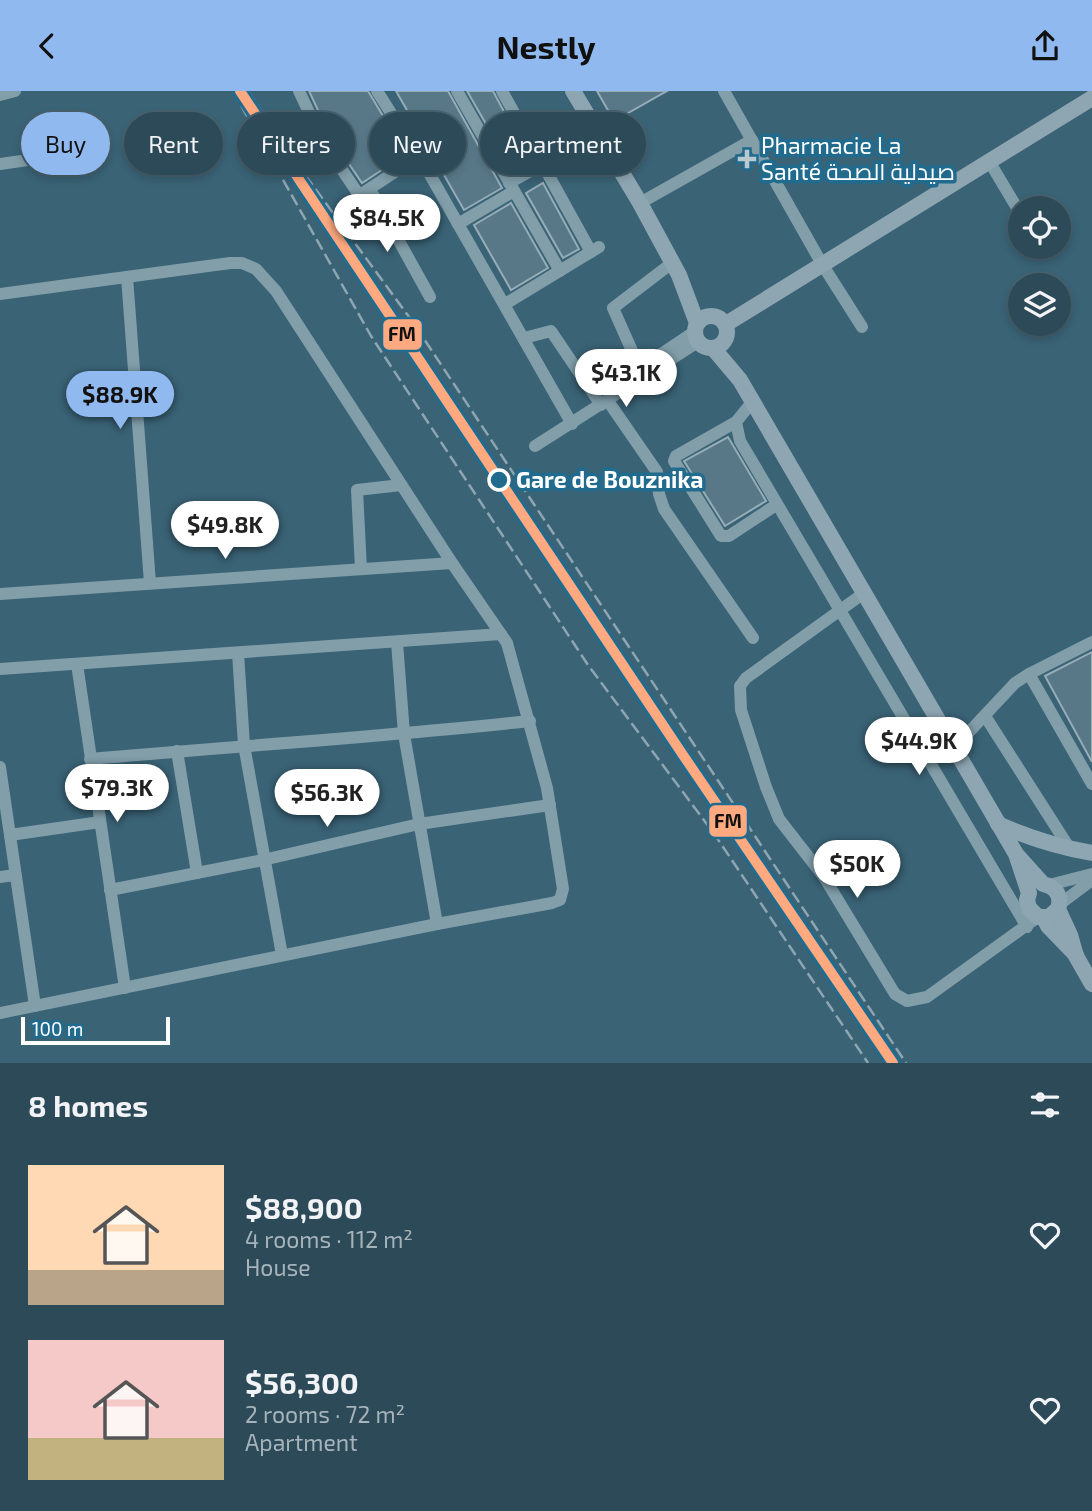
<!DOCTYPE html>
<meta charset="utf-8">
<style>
:root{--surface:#2c4a58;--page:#385461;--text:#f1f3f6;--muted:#a6b3ba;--line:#48626e;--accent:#90b9f0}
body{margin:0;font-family:"Exo 2",Cairo,sans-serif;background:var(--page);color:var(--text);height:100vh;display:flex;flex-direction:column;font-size:26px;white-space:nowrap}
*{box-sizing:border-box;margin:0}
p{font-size:23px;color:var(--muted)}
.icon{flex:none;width:38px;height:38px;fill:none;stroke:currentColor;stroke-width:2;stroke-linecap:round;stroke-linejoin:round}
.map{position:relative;height:972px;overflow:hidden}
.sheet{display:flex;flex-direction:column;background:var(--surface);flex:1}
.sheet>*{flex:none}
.guide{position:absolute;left:21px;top:21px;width:700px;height:63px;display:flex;gap:14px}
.fabs{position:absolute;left:1008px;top:105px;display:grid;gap:14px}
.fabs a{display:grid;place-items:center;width:63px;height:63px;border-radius:50%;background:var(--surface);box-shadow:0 4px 10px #0003,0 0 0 2px var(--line);font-size:35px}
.scale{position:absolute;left:21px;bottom:18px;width:149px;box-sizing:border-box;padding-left:7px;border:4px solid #fff;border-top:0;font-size:19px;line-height:24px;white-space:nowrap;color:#fff;-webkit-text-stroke:5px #216b8f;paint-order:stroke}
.price{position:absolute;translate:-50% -60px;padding:0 16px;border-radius:24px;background:#fff;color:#222;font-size:23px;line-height:46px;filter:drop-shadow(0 2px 4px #0008)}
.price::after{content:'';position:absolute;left:50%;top:42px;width:21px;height:16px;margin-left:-10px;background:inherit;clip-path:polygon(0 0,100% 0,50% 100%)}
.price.selected{background:var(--accent);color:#111}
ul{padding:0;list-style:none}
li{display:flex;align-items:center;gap:21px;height:175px;padding:0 28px}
li span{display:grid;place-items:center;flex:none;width:196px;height:140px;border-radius:0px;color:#555}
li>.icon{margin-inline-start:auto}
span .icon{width:84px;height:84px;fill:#fffc;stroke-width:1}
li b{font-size:30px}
h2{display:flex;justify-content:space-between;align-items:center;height:84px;padding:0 28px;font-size:30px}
.pill{padding:0 24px;border-radius:32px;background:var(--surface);box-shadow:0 4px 10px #0003,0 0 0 2px var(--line);font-size:24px;line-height:63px}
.pill.selected{background:var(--accent);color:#111}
header{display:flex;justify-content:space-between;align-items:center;height:91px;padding:0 28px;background:var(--accent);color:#111;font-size:32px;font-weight:700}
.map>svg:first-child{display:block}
.building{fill:#587888;stroke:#96adb8;stroke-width:2}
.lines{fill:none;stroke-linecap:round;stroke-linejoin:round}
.minor{stroke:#819ea9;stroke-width:12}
.major{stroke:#8ea6b2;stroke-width:16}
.rail{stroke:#8ea6b2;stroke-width:2.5;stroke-dasharray:12 5;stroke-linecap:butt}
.rail-1-casing{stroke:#216b8f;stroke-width:16}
.rail-1{stroke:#ffa980;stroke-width:10}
.poi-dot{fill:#bac8cf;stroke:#216b8f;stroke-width:2.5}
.stop-dot{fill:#216b8f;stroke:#fff;stroke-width:3.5}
.labels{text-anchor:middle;stroke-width:7;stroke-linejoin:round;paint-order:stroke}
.poi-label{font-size:23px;fill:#fff;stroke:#216b8f;text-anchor:start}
.stop-label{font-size:23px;font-weight:bold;fill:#fff;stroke:#216b8f;text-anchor:start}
.line-badge{stroke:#216b8f;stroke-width:2.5}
.pale-badge-label{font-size:19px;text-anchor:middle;font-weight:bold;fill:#111}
</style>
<header><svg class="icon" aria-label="back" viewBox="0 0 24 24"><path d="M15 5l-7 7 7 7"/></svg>Nestly<svg class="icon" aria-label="share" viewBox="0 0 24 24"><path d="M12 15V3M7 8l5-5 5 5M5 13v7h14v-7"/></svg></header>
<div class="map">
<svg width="1092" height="972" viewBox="0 0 1092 972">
<rect width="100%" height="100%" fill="#3a6376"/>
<!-- building -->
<g class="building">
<polygon points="309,0 368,0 406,63 362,92 330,45"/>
<polygon points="396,0 448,0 502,97 464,119"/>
<polygon points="467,0 493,0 526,62 509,73"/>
<polygon points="597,0 667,0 614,30"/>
<polygon points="543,92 579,158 563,167 526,102"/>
<polygon points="511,112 548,177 511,199 474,134"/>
<polygon points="728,346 766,410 725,435 684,370"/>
<polygon points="1092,561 1092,671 1045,585"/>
</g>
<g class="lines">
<!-- minor -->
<g class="minor">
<polyline points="299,0 322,49 359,104"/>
<polyline points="377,0 429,82 572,333"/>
<polyline points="457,0 560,180"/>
<polyline points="502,0 591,161"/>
<polyline points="724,0 822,173 862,236"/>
<polyline points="0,4 15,0"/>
<polyline points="989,70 1020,122"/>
<polyline points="0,73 76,62"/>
<polyline points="509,92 541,74"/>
<polyline points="359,104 374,105 430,206"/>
<polyline points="360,104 419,65"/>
<polyline points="640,112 752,49"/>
<polyline points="458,133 514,100"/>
<polyline points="672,172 613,217 633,262 642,276 694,241"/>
<polyline points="127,186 150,492"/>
<polyline points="0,203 230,172 242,172 256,178 276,200 452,472 507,552 547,697 563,798 560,809 552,812 437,833 0,922"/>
<polyline points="505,213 599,156"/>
<polyline points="524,247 551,240 601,314"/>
<polyline points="608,310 657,381 659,403 664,418 753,547"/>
<polyline points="753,310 736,331 740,350 1027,836"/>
<polyline points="736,331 676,365 674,370 721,445 729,445 776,414"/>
<polyline points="535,355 698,251"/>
<polyline points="361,478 357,399 401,394"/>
<polyline points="864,502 746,587 740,595 741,619 766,696 779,728 824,786 895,903 907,910 927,906 1038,826"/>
<polyline points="0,503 452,472"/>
<polyline points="397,551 404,643 437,833"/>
<polyline points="238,562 244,654 282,864"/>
<polyline points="77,573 125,897"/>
<polyline points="0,578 501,543"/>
<polyline points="1029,583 1092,693"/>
<polyline points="985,625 1070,758"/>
<polyline points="954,657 1015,592 1029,583 1092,551"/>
<polyline points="177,660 197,782"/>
<path d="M90 668C237 655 383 646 530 630"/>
<polyline points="0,676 35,915"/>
<polyline points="10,744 100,731"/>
<polyline points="0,786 15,784"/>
<polyline points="1049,794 1092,783"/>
<polyline points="110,799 263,769 419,733 550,714"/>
<polyline points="1060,813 1092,789"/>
</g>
<!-- major -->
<g class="major">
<polyline points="573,0 640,112 679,184 697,232"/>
<circle cx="711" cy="241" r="16"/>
<polyline points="726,233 1092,7"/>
<path d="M713 257 740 289 1016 763 1043 793C1057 796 1062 806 1058 818L1049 826H1038L1029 817 1027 809 1029 802 1016 763"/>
<path d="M998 733C1029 747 1059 756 1092 762"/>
<polyline points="1058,818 1070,844 1076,865 1092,893"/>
<polyline points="1044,827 1048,835 1076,864"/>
</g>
<!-- rail -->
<g class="rail">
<polyline points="233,0 371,245 588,574 715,744 868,972"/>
<polyline points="248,0 300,77 412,230 906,972"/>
</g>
<!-- rail-1 casing -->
<g class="rail-1-casing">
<polyline id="rail-1" points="240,0 683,664 893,972"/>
</g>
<!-- rail-1 -->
<use href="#rail-1" class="rail-1"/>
</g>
<!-- markers -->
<path class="poi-dot" d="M743.5 57.5h7v7h7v7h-7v7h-7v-7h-7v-7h7z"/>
<circle class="stop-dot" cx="499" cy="389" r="10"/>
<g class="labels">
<!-- poi labels -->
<g class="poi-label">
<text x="761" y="63">Pharmacie La<tspan x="761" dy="26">Santé صيدلية الصحة</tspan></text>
</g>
<!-- stop labels -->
<g class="stop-label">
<text x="516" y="397">Gare de Bouznika</text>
</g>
</g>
<g class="line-badge">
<rect x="382" y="227" width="41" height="33" rx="7" fill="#ffa980"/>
<rect x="708" y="713" width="40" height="34" rx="7" fill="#ffa980"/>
</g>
<g class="pale-badge-label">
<text x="402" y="250">FM</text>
<text x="728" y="737">FM</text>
</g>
</svg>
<div class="fabs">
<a><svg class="icon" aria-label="locate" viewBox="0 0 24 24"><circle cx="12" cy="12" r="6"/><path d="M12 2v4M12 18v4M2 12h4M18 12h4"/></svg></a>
<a><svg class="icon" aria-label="layers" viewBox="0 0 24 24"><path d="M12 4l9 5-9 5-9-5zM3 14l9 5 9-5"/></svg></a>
</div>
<div class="scale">100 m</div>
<b class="price" style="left:387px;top:163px">$84.5K</b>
<b class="price" style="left:626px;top:318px">$43.1K</b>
<b class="price selected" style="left:120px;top:340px">$88.9K</b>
<b class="price" style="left:225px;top:470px">$49.8K</b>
<b class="price" style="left:919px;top:686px">$44.9K</b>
<b class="price" style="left:117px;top:733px">$79.3K</b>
<b class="price" style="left:327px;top:738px">$56.3K</b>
<b class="price" style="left:857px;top:809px">$50K</b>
<div class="guide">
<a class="pill selected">Buy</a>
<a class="pill">Rent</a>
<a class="pill">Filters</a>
<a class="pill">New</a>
<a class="pill">Apartment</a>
</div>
</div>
<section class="sheet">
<h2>8 homes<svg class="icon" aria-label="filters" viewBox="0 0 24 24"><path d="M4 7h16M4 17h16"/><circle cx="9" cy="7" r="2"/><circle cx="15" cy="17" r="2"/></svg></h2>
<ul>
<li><span style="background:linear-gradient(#ffd9b3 75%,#b9a48a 0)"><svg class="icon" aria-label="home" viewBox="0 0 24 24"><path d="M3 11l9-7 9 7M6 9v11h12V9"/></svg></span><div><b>$88,900</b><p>4 rooms · 112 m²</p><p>House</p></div><svg class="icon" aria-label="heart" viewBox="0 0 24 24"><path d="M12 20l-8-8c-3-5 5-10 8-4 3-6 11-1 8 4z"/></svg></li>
<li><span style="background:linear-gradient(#f6c9c9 70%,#c2b280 0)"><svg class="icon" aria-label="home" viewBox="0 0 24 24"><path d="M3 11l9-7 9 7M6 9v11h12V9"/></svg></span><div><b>$56,300</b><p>2 rooms · 72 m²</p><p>Apartment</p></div><svg class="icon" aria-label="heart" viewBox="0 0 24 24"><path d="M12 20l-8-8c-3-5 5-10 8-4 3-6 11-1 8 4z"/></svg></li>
</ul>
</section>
